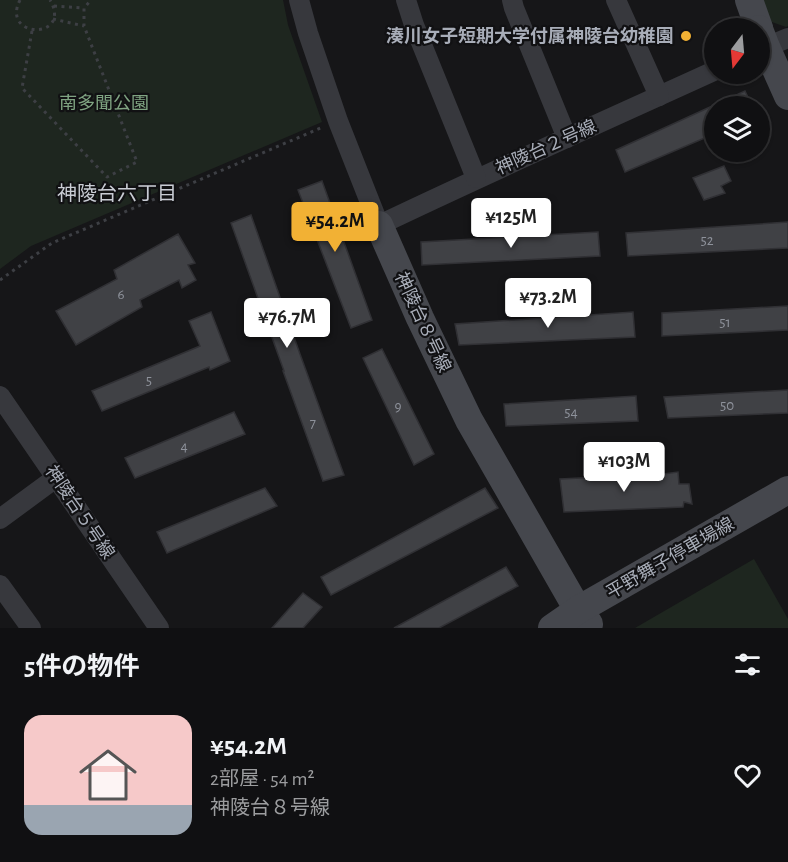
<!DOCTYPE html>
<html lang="ja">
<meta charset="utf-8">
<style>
:root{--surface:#101012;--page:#1e1e20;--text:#f1f3f6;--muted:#9c9d9f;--line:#303032;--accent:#f2b134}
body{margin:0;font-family:"Alegreya Sans","Noto Sans JP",sans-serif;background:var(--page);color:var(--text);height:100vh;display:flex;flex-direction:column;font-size:22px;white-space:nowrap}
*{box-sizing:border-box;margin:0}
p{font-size:20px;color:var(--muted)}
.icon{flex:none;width:33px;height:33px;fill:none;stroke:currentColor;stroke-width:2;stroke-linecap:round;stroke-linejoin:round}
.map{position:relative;height:628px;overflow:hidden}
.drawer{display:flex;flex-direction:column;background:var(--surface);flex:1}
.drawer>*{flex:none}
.needle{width:39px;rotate:196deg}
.controls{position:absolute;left:704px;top:18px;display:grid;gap:12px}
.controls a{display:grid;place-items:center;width:66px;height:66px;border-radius:50%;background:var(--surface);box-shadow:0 2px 4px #0004,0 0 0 2px var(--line);font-size:30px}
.price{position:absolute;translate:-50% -51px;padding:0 14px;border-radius:6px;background:#fff;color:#222;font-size:20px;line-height:39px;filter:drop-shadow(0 2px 3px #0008)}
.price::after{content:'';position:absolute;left:50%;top:36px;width:18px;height:14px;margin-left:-9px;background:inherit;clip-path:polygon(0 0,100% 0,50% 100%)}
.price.active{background:var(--accent);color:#111}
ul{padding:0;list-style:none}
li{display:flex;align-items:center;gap:18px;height:150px;padding:0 24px}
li+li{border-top:2px solid var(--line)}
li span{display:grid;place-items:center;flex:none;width:168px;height:120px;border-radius:18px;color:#555}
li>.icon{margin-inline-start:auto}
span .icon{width:72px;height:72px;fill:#fffc;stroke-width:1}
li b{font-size:26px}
h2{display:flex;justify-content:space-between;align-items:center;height:72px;padding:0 24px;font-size:26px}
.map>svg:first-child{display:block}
.green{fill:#1e261f}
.building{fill:#404145;stroke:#303034;stroke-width:1.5}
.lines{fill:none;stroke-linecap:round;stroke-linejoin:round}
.path{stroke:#3d3f44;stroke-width:3;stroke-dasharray:3 4.5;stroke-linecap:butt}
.street{stroke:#37383d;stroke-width:20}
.secondary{stroke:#45474d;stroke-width:28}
.poi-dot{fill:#f2b134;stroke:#111113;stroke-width:2}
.labels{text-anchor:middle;stroke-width:4.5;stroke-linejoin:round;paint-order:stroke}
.number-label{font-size:15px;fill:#8e929b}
.poi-label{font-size:18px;font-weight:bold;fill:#a8adb8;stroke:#111113;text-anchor:end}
.park-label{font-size:18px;fill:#7fa381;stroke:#111113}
.street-label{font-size:18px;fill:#a8adb8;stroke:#111113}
.neighbourhood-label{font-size:20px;fill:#c9ccd4;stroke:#111113}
</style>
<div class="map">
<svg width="788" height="628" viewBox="0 0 788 628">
<rect width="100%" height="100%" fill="#161618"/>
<!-- green -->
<g class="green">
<polygon points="0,0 283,0 288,25 322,122 31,246 0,269"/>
<polygon points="761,0 788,0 788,26 786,27 769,21"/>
<polygon points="754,559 788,619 788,628 635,628"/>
</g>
<!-- building -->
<g class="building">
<polygon points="745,91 752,106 714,106 714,134 625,172 616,150"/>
<polygon points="724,166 731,181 721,186 725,193 704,200 693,178"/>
<polygon points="322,181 372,320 351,328 298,190"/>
<polygon points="251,215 300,354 344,475 323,481 283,371 284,371 231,223"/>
<polygon points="788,222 788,248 628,256 626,233"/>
<polygon points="598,232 600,256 422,265 421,242"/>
<polygon points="178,234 195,263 188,265 196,280 182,288 179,280 140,300 142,307 76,345 56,311 117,279 114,270"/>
<polygon points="788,306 788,330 662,336 662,313"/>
<polygon points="211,312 230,361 210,370 209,367 102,411 92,391 200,346 189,321"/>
<polygon points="633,312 635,337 459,345 455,324"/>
<polygon points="382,349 434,454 414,465 363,358"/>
<polygon points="788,390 788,413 668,418 664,397"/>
<polygon points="636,396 638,421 506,426 504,404"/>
<polygon points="234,412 245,434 135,478 125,458"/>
<polygon points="648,472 648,476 678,472 679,484 689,484 692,504 684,502 683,507 564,512 560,479 622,476"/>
<polygon points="265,488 277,506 167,553 157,532"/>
<polygon points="485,488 498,508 331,595 321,577"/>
<polygon points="506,567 518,586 439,628 394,628"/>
<polygon points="303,593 322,607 303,628 272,628"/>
</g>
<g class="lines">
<!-- path -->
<g class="path">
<path d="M20 0C0 39 73 40 50 0"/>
<polyline points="54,6 84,8"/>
<polyline points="53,19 84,26"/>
<polyline points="32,31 22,88 107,177 137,162 84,26 84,8 91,0"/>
<polyline points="0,280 52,243 323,127"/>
</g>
<!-- street -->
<g class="street">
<path d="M299 0 308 33 338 121 379 225C490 172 602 122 714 71"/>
<polyline points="406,0 414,25 476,178"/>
<polyline points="512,0 514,8 567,138"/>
<polyline points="616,0 659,96"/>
<polyline points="759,50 788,38"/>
<polyline points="0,396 159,628"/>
<polyline points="0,519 57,477"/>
<polyline points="0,585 31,628"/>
</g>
<!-- secondary -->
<g class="secondary">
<polyline points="749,0 759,28"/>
<polyline points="759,29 766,47 788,96"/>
<polyline points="379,225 420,318 469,420 578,610 589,624"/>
<polyline points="552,628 578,610 788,490"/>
</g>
</g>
<!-- markers -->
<circle class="poi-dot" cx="686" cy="36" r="6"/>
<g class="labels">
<!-- number labels -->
<g class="number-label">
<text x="707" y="245">52</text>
<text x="121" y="299">6</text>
<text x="725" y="327">51</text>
<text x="149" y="385">5</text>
<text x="727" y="410">50</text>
<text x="398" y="411">9</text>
<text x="571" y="417">54</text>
<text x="313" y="428">7</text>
<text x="184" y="451">4</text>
</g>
<!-- poi labels -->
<g class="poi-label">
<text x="674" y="42">湊川女子短期大学付属神陵台幼稚園</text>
</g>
<!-- park labels -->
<g class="park-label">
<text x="104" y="109">南多聞公園</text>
</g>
<!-- street labels -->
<g class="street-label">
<text transform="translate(546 147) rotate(-24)" y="6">神陵台２号線</text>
<text transform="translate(423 322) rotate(65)" y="6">神陵台８号線</text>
<text transform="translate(80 512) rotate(56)" y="6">神陵台５号線</text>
<text transform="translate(670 558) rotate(-30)" y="6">平野舞子停車場線</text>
</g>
<!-- neighbourhood labels -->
<g class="neighbourhood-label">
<text x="117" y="200">神陵台六丁目</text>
</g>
</g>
</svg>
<div class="controls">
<a><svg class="needle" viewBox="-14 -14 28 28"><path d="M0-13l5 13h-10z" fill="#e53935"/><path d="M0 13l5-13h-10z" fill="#9c9d9f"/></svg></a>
<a><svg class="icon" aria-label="layers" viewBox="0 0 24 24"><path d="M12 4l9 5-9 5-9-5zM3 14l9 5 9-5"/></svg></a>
</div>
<b class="price" style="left:511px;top:249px">¥125M</b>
<b class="price active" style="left:335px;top:253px">¥54.2M</b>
<b class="price" style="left:548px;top:329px">¥73.2M</b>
<b class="price" style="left:287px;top:349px">¥76.7M</b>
<b class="price" style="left:624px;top:493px">¥103M</b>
</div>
<section class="drawer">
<h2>5件の物件<svg class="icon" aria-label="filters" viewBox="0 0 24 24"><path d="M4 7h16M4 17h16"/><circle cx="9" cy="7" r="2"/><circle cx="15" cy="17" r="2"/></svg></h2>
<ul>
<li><span style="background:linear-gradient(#f6c9c9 75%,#9aa5b1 0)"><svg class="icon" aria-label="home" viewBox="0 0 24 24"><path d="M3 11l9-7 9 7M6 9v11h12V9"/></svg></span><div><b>¥54.2M</b><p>2部屋 · 54 m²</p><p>神陵台８号線</p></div><svg class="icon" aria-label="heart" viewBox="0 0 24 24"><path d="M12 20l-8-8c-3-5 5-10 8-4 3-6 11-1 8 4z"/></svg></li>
</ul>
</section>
